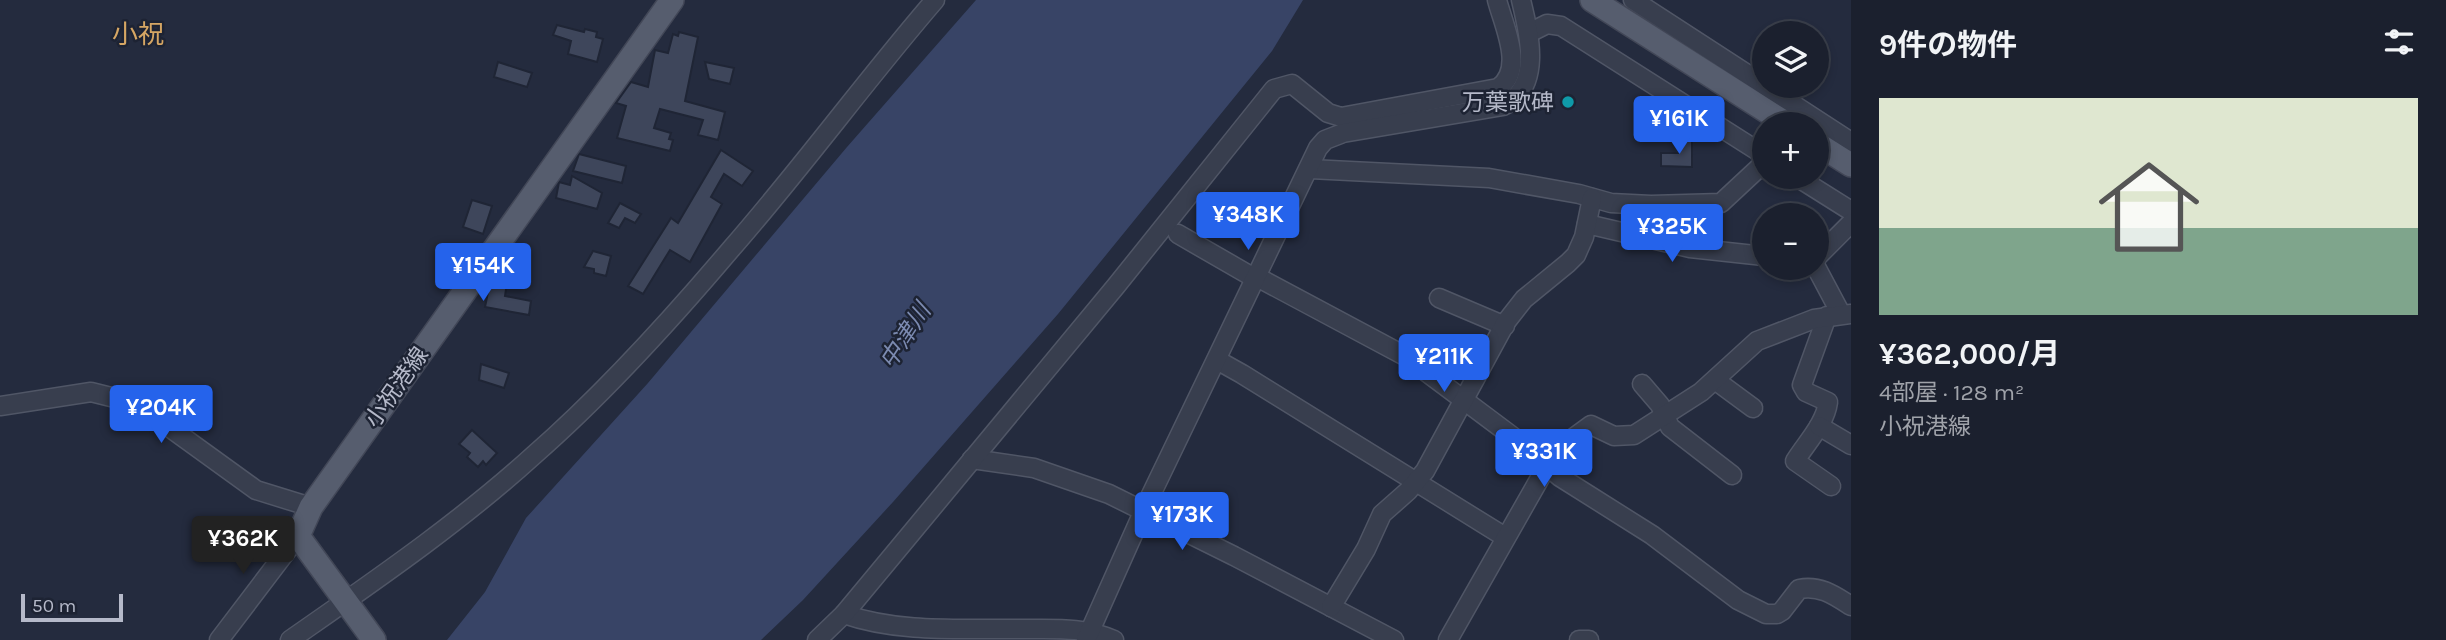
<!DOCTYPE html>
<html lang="ja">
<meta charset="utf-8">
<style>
:root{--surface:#1b202e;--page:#242836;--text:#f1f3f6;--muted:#a0a3aa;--line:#393e4a;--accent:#2563eb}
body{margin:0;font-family:Karla,"Noto Sans JP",sans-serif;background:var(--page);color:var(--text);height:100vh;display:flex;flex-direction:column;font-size:26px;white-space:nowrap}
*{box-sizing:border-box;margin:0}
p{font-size:23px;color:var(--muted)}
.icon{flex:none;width:38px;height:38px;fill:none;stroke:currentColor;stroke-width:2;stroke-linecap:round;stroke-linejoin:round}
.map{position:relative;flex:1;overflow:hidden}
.side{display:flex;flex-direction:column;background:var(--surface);width:595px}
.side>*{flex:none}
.tools{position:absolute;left:1752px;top:21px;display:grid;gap:14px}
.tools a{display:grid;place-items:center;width:77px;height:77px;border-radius:50%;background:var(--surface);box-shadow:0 4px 10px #0003,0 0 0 2px var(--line);font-size:35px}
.scale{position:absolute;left:21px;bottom:18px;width:102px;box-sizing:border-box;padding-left:7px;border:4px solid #b5b9c9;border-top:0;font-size:19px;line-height:24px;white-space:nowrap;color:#b5b9c9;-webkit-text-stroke:5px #1d2333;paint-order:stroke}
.price{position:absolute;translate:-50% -60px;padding:0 16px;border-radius:7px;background:var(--accent);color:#fff;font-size:23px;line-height:46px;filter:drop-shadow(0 2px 4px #0008)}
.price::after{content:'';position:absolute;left:50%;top:42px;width:21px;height:16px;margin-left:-10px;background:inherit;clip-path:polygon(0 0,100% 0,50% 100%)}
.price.on{background:#222;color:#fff}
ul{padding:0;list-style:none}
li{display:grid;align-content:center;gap:14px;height:371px;padding:0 28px}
li span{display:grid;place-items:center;height:217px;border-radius:0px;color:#555}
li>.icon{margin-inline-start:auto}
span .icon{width:126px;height:126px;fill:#fffc;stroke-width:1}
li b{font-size:30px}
h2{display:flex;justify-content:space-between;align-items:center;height:84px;padding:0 28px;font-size:30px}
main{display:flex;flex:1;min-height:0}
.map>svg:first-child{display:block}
.water{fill:#384466}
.building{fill:#3e465b;stroke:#1f2535;stroke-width:2}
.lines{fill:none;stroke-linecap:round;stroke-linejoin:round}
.minor-casing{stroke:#505666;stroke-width:21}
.major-casing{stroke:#424757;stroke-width:26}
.minor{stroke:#383e4e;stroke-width:18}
.major{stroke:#565d6e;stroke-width:23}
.culture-dot{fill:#0f9aa8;stroke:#1d2333;stroke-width:2.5}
.labels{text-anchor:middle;stroke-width:5;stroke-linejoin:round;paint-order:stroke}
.poi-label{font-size:23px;fill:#b5b9c9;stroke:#1d2333;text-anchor:end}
.street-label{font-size:23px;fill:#b5b9c9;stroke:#1d2333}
.water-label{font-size:24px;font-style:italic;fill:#7c8bb1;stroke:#1d2333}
.quarter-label{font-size:26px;fill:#d5a664;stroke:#1d2333}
</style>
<main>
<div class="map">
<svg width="1851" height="640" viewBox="0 0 1851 640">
<rect width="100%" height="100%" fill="#242b3e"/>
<!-- water -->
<polygon class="water" points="976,0 1303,0 1272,51 1058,314 893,502 803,600 761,640 447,640 485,592 526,518 648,383 847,147"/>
<!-- building -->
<g class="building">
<polygon points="557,25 584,32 585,29 597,32 596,37 603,39 597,62 568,54 571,41 553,35"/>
<polygon points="679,32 698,37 685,101 725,112 718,140 698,135 703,120 660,109 654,128 671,133 669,139 673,140 670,151 617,138 626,106 616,103 631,82 648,87 655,50 668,53 673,34 678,36"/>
<polygon points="498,62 532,73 527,87 494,77"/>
<polygon points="705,62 734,68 730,84 709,79"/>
<polygon points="1679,139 1692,139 1692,167 1661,166 1661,153 1679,153"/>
<polygon points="721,150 753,171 742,186 724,174 711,197 722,204 690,262 670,250 643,294 628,286 671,218 678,223"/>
<polygon points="579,154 626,166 622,183 573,171"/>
<polygon points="572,176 602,193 597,209 556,198 559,182 570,185"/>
<polygon points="472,200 492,206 483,234 463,227"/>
<polygon points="620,203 641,214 635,223 625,218 619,228 608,223"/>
<polygon points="593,251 611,256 606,276 594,273 594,269 584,267"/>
<polygon points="495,273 508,277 505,296 531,301 529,315 485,307 489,287"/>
<polygon points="481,364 509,373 504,388 479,380"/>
<polygon points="472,430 497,453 486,465 483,461 478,467 467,457 470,453 459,444"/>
</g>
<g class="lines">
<!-- minor casing -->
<g class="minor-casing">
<g id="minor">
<polyline points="1633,0 1764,85"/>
<polyline points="1529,33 1547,24 1561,26 1764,155"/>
<polyline points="1765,86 1851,142"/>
<polyline points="1310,169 1489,178 1579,194 1611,203 1651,205 1721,203 1764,163"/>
<polyline points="1797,177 1851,211"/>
<polyline points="1587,224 1690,248 1764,256"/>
<polyline points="1178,234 1256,279"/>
<polyline points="1816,258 1851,223"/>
<polyline points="1816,267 1841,314"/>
<path d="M1257 277 1405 356 1520 442 1560 477 1652 535 1738 600 1766 614H1777L1782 611 1799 589C1820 585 1834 595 1851 606"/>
<polyline points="1439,298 1505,326"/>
<path d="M1827 316 1802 385 1806 392 1828 402C1825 424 1807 442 1795 461L1831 486"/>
<polyline points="1217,360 1242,374 1505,537"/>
<polyline points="1715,380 1753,408"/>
<polyline points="1642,384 1660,405 1670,427 1732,475"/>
<polyline points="0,406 91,392 123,400 144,409 256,490 311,507"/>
<polyline points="1819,426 1851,445"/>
<polyline points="972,459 1034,468 1109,494 1234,556 1394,640"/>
<polyline points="1331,607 1366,549 1382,514 1408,491 1425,471 1506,322 1524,299 1568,263 1576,255 1584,237 1592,198"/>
<path d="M844 614C901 634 965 628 1025 629 1056 629 1085 627 1114 640"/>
<polyline points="219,640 298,536"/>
<path d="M290 640C373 582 458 524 534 455 605 393 670 321 731 249 802 168 865 81 935 0"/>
<path d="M817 640 844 614 903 543 1116 286 1274 89 1292 84 1328 113 1341 117 1498 88C1526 70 1503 24 1497 0"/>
<path d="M1086 640 1148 501 1318 148 1325 140 1343 133 1503 106C1543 87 1529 33 1521 0"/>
<polyline points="1448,640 1544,471 1565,444 1591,425 1614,436 1634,435 1701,392 1757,341 1814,319 1851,314"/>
<polyline points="1579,640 1589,640"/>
</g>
</g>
<!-- major casing -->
<g class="major-casing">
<g id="major">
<polyline points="1592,0 1787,124"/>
<polyline points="1816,143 1851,165"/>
<polyline points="374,640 298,536 311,507 672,0"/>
</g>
</g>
<!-- minor -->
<use href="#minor" class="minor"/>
<!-- major -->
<use href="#major" class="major"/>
</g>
<!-- markers -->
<circle class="culture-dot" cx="1568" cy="102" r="7"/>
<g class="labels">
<!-- poi labels -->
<g class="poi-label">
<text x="1554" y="110">万葉歌碑</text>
</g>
<!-- street labels -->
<g class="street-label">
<text transform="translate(396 387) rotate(-55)" y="8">小祝港線</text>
</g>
<!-- water labels -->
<g class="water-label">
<text transform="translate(905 336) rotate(-57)" y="8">中津川</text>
</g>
<!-- quarter labels -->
<g class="quarter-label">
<text x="138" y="43">小祝</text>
</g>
</g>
</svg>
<div class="tools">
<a><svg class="icon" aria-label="layers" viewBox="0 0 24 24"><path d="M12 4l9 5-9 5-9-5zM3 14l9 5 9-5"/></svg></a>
<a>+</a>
<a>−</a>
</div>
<div class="scale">50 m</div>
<b class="price" style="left:1679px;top:156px">¥161K</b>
<b class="price" style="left:1248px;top:252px">¥348K</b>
<b class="price" style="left:1672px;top:264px">¥325K</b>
<b class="price" style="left:483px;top:303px">¥154K</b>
<b class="price" style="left:1444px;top:394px">¥211K</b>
<b class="price" style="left:161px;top:445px">¥204K</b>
<b class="price" style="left:1544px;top:489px">¥331K</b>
<b class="price" style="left:1182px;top:552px">¥173K</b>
<b class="price on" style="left:243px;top:576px">¥362K</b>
</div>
<section class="side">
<h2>9件の物件<svg class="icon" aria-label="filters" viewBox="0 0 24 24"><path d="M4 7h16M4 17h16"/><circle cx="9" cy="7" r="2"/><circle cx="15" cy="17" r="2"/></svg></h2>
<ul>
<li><span style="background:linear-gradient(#dfe7d0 60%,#7fa58c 0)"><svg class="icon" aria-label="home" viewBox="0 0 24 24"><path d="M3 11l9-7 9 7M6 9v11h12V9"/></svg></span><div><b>¥362,000/月</b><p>4部屋 · 128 m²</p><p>小祝港線</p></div></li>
</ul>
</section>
</main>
